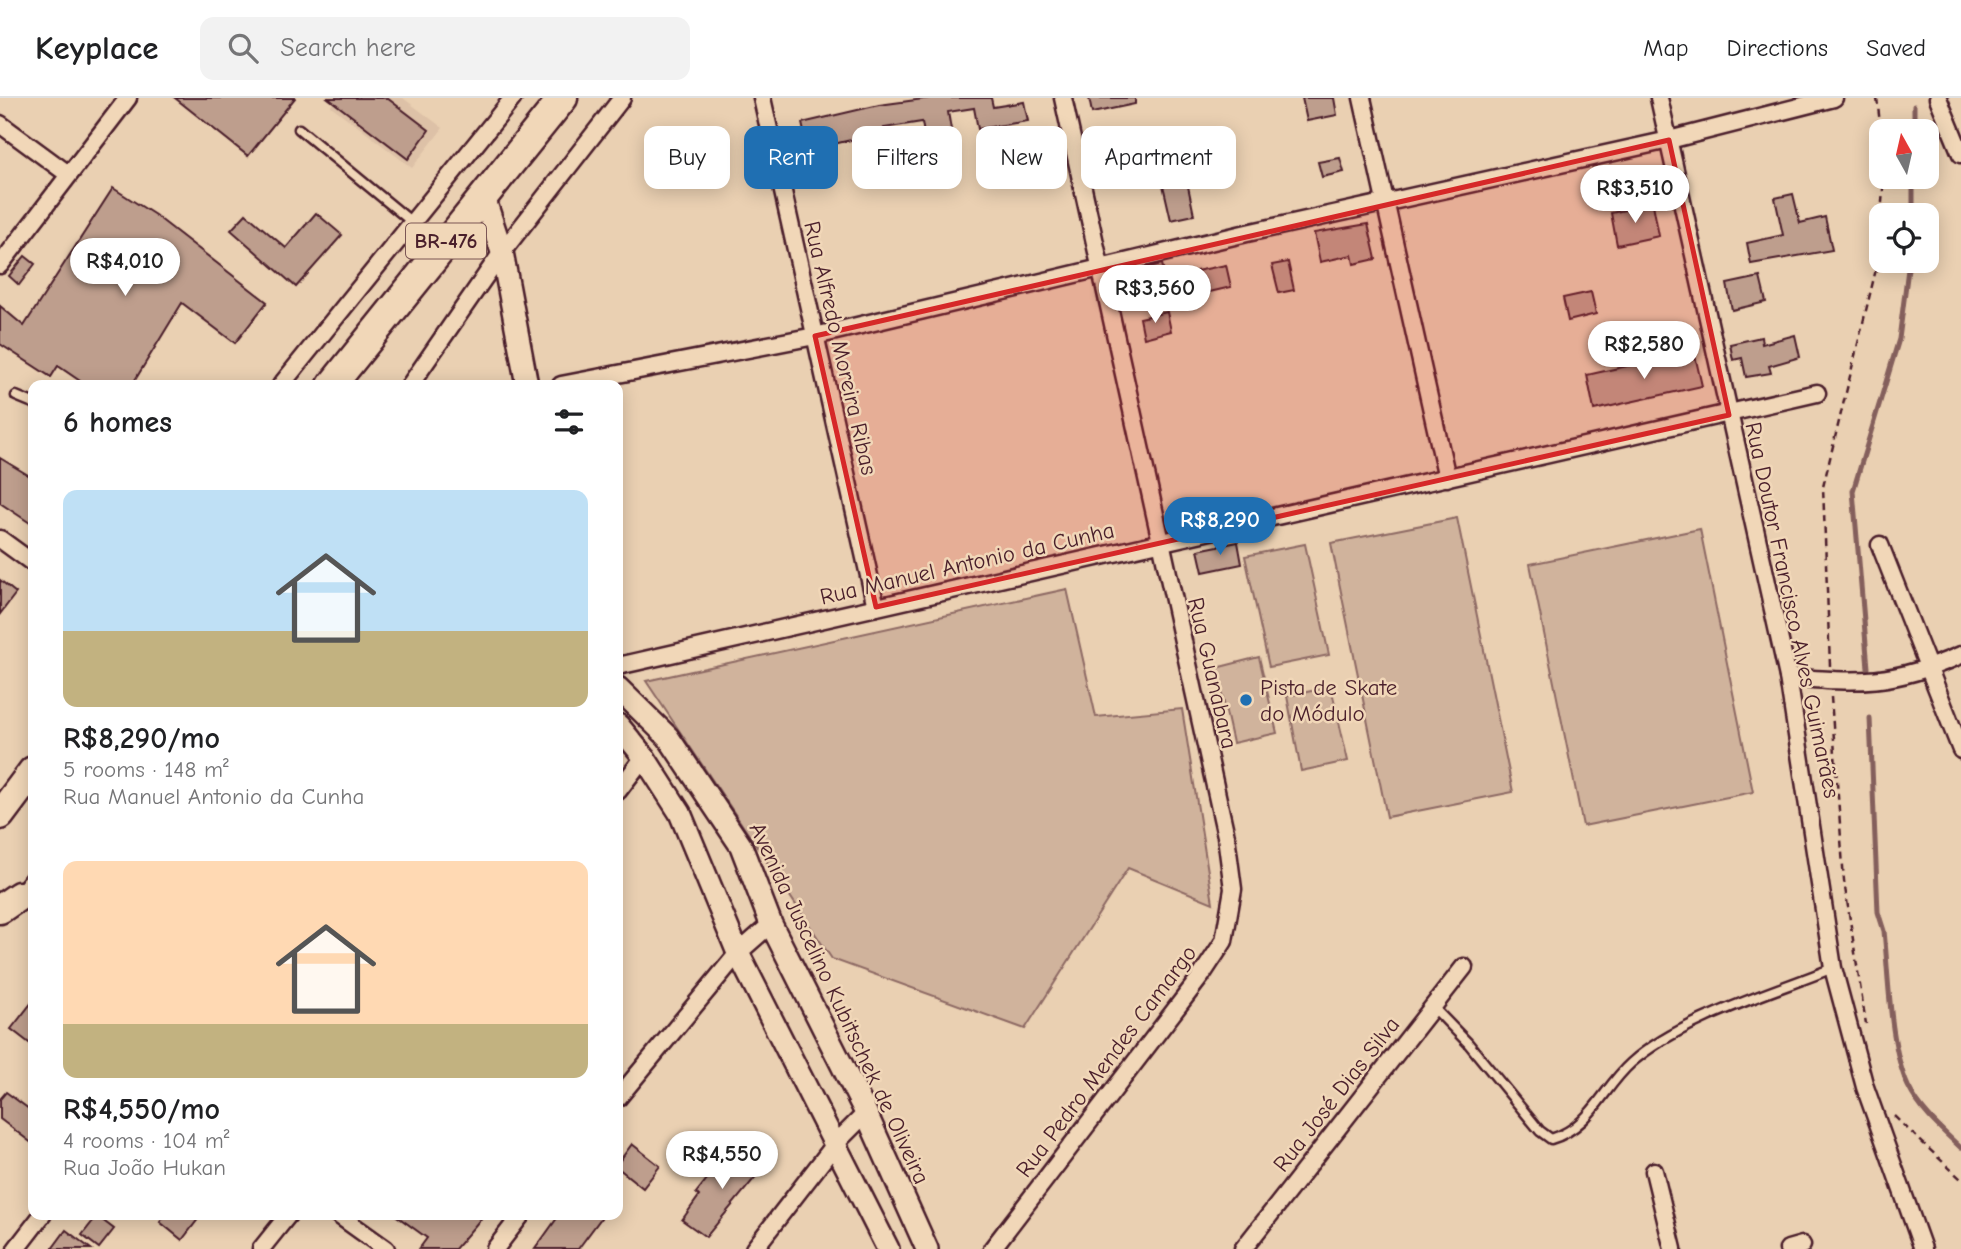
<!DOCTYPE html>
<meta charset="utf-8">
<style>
:root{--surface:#fff;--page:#f2f2f2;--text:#202124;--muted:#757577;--line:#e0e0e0;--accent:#1f6fb2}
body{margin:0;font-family:"Comic Neue",sans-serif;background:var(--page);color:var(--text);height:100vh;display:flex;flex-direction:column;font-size:26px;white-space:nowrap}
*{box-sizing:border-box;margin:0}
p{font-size:23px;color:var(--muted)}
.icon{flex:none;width:38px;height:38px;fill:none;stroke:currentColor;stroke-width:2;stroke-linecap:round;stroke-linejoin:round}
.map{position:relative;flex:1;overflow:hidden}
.side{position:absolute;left:28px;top:282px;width:595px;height:840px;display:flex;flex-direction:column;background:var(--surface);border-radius:14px;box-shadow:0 4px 18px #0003}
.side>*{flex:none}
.top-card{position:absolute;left:644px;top:28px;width:665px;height:63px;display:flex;gap:14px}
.needle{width:46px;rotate:352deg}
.fabs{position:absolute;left:1869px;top:21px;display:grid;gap:14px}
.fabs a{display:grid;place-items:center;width:70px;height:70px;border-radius:14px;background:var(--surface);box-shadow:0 4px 18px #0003;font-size:35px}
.price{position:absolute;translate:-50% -60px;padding:0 16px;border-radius:24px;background:#fff;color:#222;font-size:23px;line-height:46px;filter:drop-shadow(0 2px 4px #0008)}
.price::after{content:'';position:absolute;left:50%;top:42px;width:21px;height:16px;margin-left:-10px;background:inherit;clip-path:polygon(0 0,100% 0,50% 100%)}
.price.active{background:var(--accent);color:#fff}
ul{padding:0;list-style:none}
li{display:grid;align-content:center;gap:14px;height:371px;padding:0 35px}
li span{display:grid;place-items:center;height:217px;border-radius:14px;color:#555}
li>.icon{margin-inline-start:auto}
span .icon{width:126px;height:126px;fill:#fffc;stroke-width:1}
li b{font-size:30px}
h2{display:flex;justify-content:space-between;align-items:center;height:84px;padding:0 35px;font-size:30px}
.tag{padding:0 24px;border-radius:14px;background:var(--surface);box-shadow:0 4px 18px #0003;font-size:24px;line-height:63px}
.tag.active{background:var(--accent);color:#fff}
header{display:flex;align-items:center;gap:42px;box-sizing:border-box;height:98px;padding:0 35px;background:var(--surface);border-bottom:2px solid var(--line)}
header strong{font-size:33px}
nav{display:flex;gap:38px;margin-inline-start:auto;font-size:24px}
.search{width:490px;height:63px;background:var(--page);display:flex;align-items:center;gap:18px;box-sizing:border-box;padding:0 24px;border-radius:14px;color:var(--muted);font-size:26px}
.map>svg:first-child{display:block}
.built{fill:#ddc1a7}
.green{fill:#d0b39c;stroke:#8d6964;stroke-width:2}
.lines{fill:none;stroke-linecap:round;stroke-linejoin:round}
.stream{stroke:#845f5c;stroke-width:5}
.building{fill:#be9e8d;stroke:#4a1f2b;stroke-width:2}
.service-casing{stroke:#4a1f2b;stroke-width:13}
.minor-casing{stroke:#4a1f2b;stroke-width:21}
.tertiary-casing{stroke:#4a1f2b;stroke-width:26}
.trunk-casing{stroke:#4a1f2b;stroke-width:33}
.path{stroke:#4a1f2b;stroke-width:2.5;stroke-dasharray:7 5;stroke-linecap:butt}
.service{stroke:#f1d7b8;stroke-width:8}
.minor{stroke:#f1d7b8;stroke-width:16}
.tertiary{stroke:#f1d7b8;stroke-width:21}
.trunk{stroke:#f1d7b8;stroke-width:28}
.marked{fill:#d62828;fill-opacity:0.2;stroke:#d62828;stroke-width:5;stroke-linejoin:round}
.poi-dot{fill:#1f6fb2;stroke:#f1d7b8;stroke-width:2.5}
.labels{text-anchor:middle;stroke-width:5;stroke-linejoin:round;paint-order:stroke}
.shield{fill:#f1d7b8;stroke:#7c5655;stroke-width:2}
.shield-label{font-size:21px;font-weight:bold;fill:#4a1f2b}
.street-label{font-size:23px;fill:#4a1f2b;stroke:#f1d7b8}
.poi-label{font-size:23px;fill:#4a1f2b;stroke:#f1d7b8;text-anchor:start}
</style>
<header>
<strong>Keyplace</strong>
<div class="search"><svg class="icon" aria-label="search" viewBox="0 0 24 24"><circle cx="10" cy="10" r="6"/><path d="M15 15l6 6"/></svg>Search here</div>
<nav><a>Map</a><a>Directions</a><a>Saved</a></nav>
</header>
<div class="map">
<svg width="1961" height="1151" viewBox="0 0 1961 1151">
<rect width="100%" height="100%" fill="#ead0b2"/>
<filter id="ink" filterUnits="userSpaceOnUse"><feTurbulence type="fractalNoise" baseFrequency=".0143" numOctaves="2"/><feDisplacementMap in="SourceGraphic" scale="14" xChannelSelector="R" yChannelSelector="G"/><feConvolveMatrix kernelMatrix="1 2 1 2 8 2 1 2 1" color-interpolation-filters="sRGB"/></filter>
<g filter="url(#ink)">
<!-- built -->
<polygon class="built" points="336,0 403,0 443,30 412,70 331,8"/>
<!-- green -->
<g class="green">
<polygon points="1457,420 1513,694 1387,719 1331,445"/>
<polygon points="1700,431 1753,694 1583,728 1530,466"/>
<polygon points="1305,446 1329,557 1269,569 1245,458"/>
<polygon points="1067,491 1096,619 1182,611 1213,805 1128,770 1025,931 832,861 646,583"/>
<polygon points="1259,559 1277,635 1233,645 1216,570"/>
<polygon points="1331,589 1348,663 1301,673 1287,598"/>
</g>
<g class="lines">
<!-- stream -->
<g class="stream">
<polyline points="1914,33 1914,8"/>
<polyline points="1913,117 1913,79"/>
<polyline points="1868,570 1853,393 1899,241 1909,163"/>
<path d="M1870 620 1878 814 1884 833C1889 879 1889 946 1908 988 1920 1013 1942 1032 1961 1050"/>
</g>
</g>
<!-- building -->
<g class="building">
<polygon points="175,0 295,0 248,58"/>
<polygon points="328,0 387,0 429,32 408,61"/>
<polygon points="931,0 991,0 993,9 1024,4 1028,23 978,31 974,10 948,14 953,43 926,48 922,24 884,30 885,34 808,52 802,25 879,7"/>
<polygon points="1089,0 1135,0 1135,6 1092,15"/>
<polygon points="1302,0 1334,0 1337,17 1307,23"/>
<polygon points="1340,60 1344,74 1322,79 1318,64"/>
<polygon points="1184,69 1194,117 1171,122 1160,74"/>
<polygon points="113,90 155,117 267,204 235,245 182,205 132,287 86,287 58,268 51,279 0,246 0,208 24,228"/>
<polygon points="1793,96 1800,125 1825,119 1832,152 1751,166 1747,145 1783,137 1775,100"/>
<polygon points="1653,106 1659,138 1617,147 1611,115"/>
<polygon points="316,115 342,137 296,189 231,132 246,116 286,150"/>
<polygon points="1368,126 1376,161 1354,166 1352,157 1320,164 1314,135"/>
<polygon points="25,158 35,166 19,187 9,178"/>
<polygon points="1288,164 1294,192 1279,195 1272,167"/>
<polygon points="1162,166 1167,186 1126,197 1120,176"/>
<polygon points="1226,167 1231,189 1201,196 1196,173"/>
<polygon points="1760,179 1766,204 1732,212 1727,186"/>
<polygon points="1591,194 1596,216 1568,223 1563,200"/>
<polygon points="1167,214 1171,233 1144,240 1140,220"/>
<polygon points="1795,237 1800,259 1769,268 1771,275 1746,279 1742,260 1733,262 1730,246 1761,239 1762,246"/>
<polygon points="1694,253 1702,288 1594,312 1587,277"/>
<polygon points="0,360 33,380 33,427 0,405"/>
<polygon points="1238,444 1242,466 1203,474 1198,452"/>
<polygon points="0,482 16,495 0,516"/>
<polygon points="33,903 33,948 11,931"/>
<polygon points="6,994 33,1014 33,1046 0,1021 0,1001"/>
<polygon points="632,1046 660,1068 643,1090 618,1070 618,1065"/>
<polygon points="734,1047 763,1070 706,1139 682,1122 699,1098 696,1095"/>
<polygon points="166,1116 202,1116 182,1142 160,1124"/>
<polygon points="394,1116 485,1116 455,1151 419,1151 427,1140"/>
<polygon points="560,1116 604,1116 578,1151 535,1151"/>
<polygon points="97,1118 114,1131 99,1150 82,1137"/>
<polygon points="66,1132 91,1151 52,1151"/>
</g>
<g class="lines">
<!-- service casing -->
<g class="service-casing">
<g id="service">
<polyline points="299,31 413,125"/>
<polyline points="16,298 33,305"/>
<path d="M1434 910 1468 945 1540 1033 1551 1041C1591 1029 1602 991 1631 965 1680 921 1772 895 1833 870"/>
</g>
</g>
<!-- minor casing -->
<g class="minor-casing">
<g id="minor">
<polyline points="762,0 876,509"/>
<polyline points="1362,0 1447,380"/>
<polyline points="1659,0 1788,579 1833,870 1865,989 1923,1151"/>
<polyline points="1938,0 1961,56"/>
<polyline points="0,26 68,76"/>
<polyline points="0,167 128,0"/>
<polyline points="281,287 513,0"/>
<polyline points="410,287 502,154 622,0"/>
<polyline points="561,287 815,238 1247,135 1669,42 1834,0"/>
<polyline points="0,441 33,465"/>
<polyline points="1880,447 1961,652"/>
<polyline points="618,568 1817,295"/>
<path d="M1788 579C1860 585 1892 587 1961 557"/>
<polyline points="618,693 644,659"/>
<polyline points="15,804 33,781"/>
<polyline points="618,1000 738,855 771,826"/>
<polyline points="1654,1073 1673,1151"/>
<polyline points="337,1116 386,1151"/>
<polyline points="16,1151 43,1116"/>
<polyline points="261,1151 289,1116"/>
<polyline points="495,1151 522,1116"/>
<polyline points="754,1151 836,1045 866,1015"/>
<polyline points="992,1151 1201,878 1224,843 1233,791 1226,738 1063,0"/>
<polyline points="1243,1151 1464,869"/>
<polyline points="1788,1151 1802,1147"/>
</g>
</g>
<!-- tertiary casing -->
<g class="tertiary-casing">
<g id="tertiary">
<polyline points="483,96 502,154 527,287"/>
<polyline points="618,590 668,639 741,748 771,826 866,1015 927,1151"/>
<polyline points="618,627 644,659 680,715 738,855 888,1151"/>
</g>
</g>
<!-- trunk casing -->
<g class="trunk-casing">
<g id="trunk">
<polyline points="332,287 563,0"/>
<polyline points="0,717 33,673"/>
<polyline points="0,811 19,798"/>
</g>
</g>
<!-- path -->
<g class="path">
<polyline points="1877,0 1881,34"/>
<polyline points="1881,117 1884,79"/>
<polyline points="1830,568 1823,389 1879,159 1881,120"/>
<polyline points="1831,599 1844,783 1866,926"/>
<polyline points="1894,1018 1961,1081"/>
</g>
<!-- service -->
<use href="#service" class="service"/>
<!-- minor -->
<use href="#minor" class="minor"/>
<!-- tertiary -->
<use href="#tertiary" class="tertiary"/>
<!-- trunk -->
<use href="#trunk" class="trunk"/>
</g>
</g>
<!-- marked area -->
<path class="marked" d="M1669 42 1729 317 876 509 815 238Z"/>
<!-- markers -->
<circle class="poi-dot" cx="1246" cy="602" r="7"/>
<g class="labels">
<!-- shield labels -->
<rect class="shield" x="406" y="125.5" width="80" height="35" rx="5"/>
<g class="shield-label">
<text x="446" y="150">BR-476</text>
</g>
<!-- street labels -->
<g class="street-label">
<text transform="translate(841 250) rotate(77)" y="8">Rua Alfredo Moreira Ribas</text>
<text transform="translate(967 465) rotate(-13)" y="8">Rua Manuel Antonio da Cunha</text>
<text transform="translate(1793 512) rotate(78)" y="8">Rua Doutor Francisco Alves Guimarães</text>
<text transform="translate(1213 575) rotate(77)" y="8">Rua Guanabara</text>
<text transform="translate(840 905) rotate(65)" y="8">Avenida Juscelino Kubitschek de Oliveira</text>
<text transform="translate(1106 963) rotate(-53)" y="8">Rua Pedro Mendes Camargo</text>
<text transform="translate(1336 996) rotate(-52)" y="8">Rua José Dias Silva</text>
</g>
<!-- poi labels -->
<g class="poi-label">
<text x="1260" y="597">Pista de Skate<tspan x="1260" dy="26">do Módulo</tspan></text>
</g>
</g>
</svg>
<div class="fabs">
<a><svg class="needle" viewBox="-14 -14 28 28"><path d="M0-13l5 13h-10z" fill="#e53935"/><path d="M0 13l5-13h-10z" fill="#757577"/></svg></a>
<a><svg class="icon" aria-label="locate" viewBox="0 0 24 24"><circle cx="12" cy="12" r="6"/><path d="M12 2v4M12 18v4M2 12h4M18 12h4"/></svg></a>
</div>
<b class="price" style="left:1635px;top:127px">R$3,510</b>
<b class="price" style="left:125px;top:200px">R$4,010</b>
<b class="price" style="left:1155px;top:227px">R$3,560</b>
<b class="price" style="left:1644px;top:283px">R$2,580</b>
<b class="price active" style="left:1220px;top:459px">R$8,290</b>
<b class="price" style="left:722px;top:1093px">R$4,550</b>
<div class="top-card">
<a class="tag">Buy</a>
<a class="tag active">Rent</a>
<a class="tag">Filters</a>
<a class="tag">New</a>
<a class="tag">Apartment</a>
</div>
<section class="side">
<h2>6 homes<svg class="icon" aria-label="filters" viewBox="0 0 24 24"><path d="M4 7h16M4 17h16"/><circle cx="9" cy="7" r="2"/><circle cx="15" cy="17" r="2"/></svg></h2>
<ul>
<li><span style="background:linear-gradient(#bfe0f5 65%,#c2b280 0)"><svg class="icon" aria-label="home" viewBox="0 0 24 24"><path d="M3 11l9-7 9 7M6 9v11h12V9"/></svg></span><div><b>R$8,290/mo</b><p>5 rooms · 148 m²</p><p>Rua Manuel Antonio da Cunha</p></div></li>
<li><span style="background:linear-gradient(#ffd9b3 75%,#c2b280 0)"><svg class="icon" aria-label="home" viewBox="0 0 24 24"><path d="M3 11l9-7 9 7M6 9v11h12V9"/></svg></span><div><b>R$4,550/mo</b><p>4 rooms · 104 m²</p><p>Rua João Hukan</p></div></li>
</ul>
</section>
</div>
